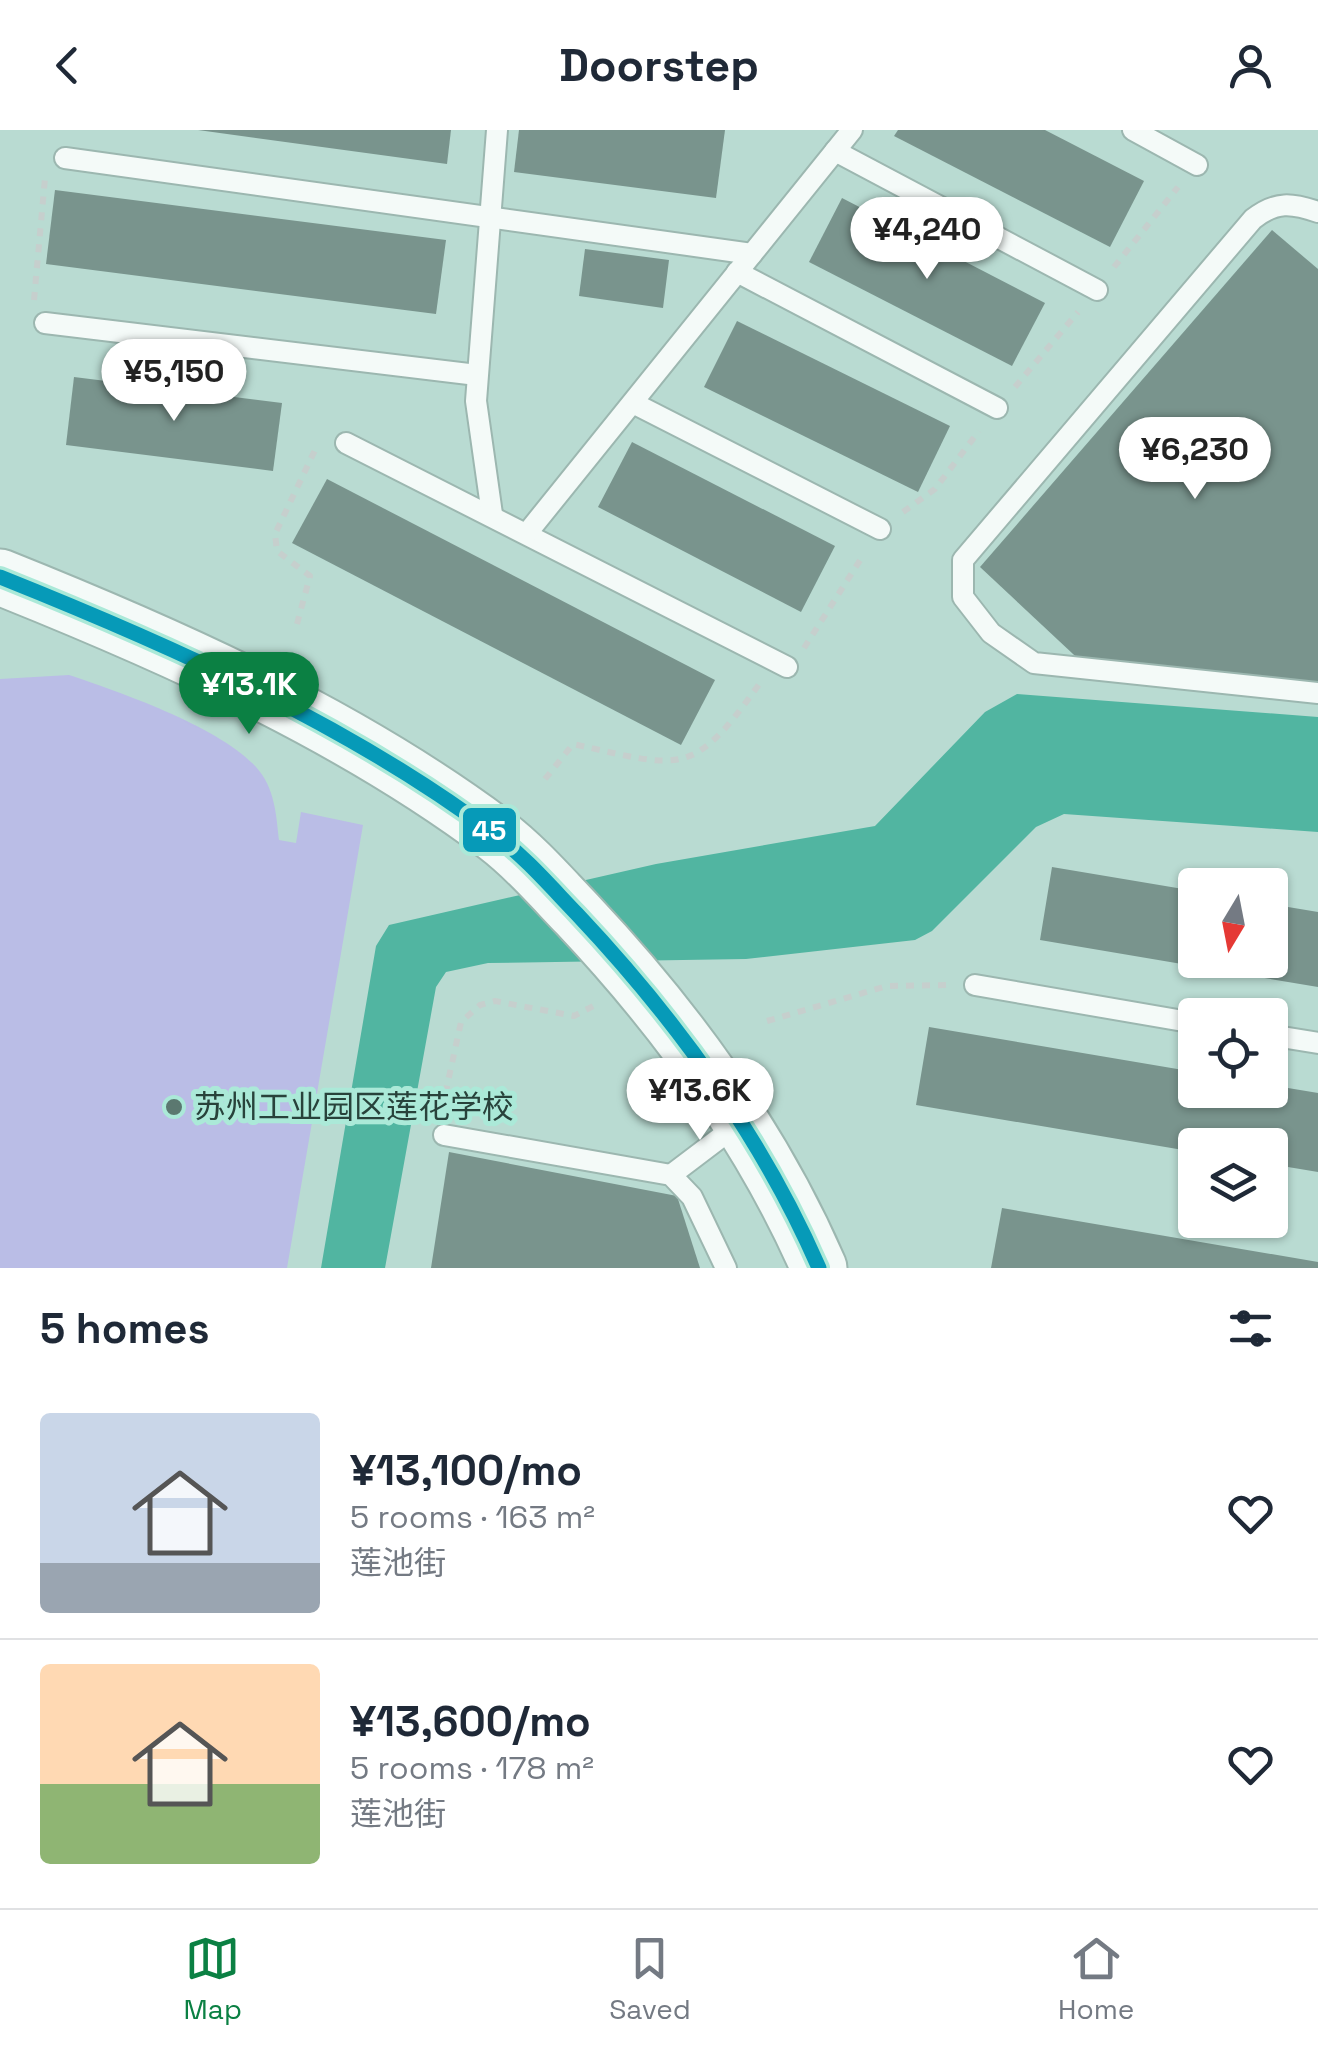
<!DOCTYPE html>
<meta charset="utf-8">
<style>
:root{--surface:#fff;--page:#f2f2f3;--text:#1f2937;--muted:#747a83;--line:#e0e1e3;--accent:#0b8043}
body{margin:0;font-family:"Space Grotesk","Noto Sans SC",sans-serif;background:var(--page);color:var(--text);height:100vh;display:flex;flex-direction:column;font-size:38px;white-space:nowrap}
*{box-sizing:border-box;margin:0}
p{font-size:32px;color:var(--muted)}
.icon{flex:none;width:55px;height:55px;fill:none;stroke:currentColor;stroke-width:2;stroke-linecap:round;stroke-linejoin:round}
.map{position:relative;height:1138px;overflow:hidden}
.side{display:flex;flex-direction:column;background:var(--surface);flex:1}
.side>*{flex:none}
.needle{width:65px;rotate:190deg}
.tools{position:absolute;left:1178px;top:738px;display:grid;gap:20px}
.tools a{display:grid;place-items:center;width:110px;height:110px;border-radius:10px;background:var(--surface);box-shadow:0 2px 8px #0004;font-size:50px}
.price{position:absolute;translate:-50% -85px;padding:0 22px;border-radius:35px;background:#fff;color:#222;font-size:32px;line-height:65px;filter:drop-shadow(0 2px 5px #0008)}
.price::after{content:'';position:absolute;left:50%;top:60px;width:30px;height:22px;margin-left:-15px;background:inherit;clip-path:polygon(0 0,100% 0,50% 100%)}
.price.selected{background:var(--accent);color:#fff}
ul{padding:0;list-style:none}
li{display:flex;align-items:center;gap:30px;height:250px;padding:0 40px}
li+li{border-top:2px solid var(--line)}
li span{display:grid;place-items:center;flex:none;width:280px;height:200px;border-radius:10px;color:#555}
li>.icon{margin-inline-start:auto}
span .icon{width:120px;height:120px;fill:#fffc;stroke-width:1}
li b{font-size:42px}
h2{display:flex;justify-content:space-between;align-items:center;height:120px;padding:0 40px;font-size:42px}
header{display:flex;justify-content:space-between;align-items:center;height:130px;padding:0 40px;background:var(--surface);font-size:45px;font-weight:600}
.tabs{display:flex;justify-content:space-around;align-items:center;height:140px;border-top:2px solid var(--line);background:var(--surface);font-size:28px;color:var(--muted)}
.tabs a{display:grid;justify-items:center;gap:5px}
.tabs .selected{color:var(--accent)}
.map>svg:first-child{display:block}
.green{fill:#babde6}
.water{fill:#51b5a1}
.building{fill:#79948d}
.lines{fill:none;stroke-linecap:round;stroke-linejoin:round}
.service-casing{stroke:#9cb7b0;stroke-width:24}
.secondary-casing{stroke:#9cb7b0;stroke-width:59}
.path{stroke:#c6cfcd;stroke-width:6;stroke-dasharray:8 8;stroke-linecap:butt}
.service{stroke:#f4faf8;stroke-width:20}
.secondary{stroke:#f4faf8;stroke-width:55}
.bus-1-casing{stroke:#abe9d8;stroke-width:22}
.bus-1{stroke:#069ab8;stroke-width:15}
.poi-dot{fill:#5b7870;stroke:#abe9d8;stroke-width:4}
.labels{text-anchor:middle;stroke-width:10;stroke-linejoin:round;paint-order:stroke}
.poi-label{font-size:32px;fill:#28423b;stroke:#abe9d8;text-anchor:start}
.line-badge{stroke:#abe9d8;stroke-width:4}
.badge-label{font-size:28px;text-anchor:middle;font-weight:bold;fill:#fff}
</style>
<header><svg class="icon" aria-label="back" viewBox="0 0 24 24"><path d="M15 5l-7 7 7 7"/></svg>Doorstep<svg class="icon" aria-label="person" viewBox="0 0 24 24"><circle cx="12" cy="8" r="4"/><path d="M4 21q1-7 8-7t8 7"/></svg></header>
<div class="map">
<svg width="1318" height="1138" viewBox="0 0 1318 1138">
<rect width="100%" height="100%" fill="#b9dbd2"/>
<!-- green -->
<path class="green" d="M69 545C120 562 220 597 256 637 275 658 276 684 279 710L296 713 301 682 363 695 287 1138H0V549Z"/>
<!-- water -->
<polygon class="water" points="1017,564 1318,587 1318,702 1064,684 1036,697 932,801 915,810 746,829 488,833 446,842 436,857 385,1138 321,1138 376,816 389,795 656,734 875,696 985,582"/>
<!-- building -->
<g class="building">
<polygon points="198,0 451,0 447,34"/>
<polygon points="519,0 725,0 716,68 514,42"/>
<polygon points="898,0 1045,0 1144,51 1110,117 894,6"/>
<polygon points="55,60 446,110 436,184 46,134"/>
<polygon points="842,68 1045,173 1012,236 809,132"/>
<polygon points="1272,100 1318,139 1318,562 1088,538 980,437"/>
<polygon points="585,119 669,130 663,178 579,166"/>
<polygon points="737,191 950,296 918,362 704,257"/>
<polygon points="74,247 282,273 273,341 66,315"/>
<polygon points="632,312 835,416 801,482 598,377"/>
<polygon points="327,349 715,550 681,615 292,413"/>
<polygon points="1052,737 1195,761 1195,830 1270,830 1270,774 1318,782 1318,857 1040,810"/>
<polygon points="929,897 1195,942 1195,960 1270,960 1270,955 1318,963 1318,1042 1270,1034 1270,1015 1195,1015 1195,1022 916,975"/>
<polygon points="449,1022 677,1066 700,1138 431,1138"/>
<polygon points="1002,1078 1318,1132 1318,1138 991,1138"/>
</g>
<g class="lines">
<!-- service casing -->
<g class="service-casing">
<g id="service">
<polyline points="1133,0 1197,35"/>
<polyline points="835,21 1097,160"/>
<polyline points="65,28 752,124"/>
<path d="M1318 82C1292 73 1276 71 1253 89L963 430V467L991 503 1034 533 1318 563"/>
<polyline points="737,142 997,278"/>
<polyline points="45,193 477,245"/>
<polyline points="633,273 880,399"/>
<polyline points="346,313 787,537"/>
<polyline points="492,384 476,271 497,0"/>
<polyline points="528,402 852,0"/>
<polyline points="975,855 1195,893"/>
<polyline points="1270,905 1318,913"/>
<polyline points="444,1005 671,1045 692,1067 726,1138"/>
<polyline points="671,1045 737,995"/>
</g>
</g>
<!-- secondary casing -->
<g class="secondary-casing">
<path id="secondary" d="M0 447C170 515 348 594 496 705 526 728 551 757 577 784 674 887 762 1007 819 1138"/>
</g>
<!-- path -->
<g class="path">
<polyline points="1114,137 1178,57"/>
<polyline points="34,170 45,48"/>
<polyline points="1015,257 1078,182"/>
<polyline points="903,382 935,359 979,301"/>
<polyline points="297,494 310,446 277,421 275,404 316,318"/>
<polyline points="804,518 864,424"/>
<path d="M545 649 573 614C682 638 692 649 760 553"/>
<polyline points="767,891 887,856 950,855"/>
<polyline points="442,979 461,892 480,875 495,871 574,886 597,874"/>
</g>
<!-- service -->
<use href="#service" class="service"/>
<!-- secondary -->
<use href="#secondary" class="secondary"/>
<!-- bus-1 casing -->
<g class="bus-1-casing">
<path id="bus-1" d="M0 447C170 515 348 594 496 705 526 728 551 757 577 784 674 887 762 1007 819 1138"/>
</g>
<!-- bus-1 -->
<use href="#bus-1" class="bus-1"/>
</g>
<!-- markers -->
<circle class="poi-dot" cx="174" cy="977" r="10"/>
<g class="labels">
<!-- poi labels -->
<g class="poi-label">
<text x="194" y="988">苏州工业园区莲花学校</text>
</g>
</g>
<rect class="line-badge" x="461" y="676" width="57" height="48" rx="10" fill="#069ab8"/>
<g class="badge-label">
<text x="489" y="710">45</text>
</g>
</svg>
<div class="tools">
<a><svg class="needle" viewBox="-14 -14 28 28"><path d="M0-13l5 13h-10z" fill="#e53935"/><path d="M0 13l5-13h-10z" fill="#747a83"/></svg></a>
<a><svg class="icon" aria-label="locate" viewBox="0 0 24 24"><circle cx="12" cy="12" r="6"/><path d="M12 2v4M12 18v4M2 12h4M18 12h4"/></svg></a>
<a><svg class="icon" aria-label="layers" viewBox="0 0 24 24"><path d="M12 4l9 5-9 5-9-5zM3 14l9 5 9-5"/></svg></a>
</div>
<b class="price" style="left:927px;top:152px">¥4,240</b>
<b class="price" style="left:174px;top:294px">¥5,150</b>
<b class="price" style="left:1195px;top:372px">¥6,230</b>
<b class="price selected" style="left:249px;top:607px">¥13.1K</b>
<b class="price" style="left:700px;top:1013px">¥13.6K</b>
</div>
<section class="side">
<h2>5 homes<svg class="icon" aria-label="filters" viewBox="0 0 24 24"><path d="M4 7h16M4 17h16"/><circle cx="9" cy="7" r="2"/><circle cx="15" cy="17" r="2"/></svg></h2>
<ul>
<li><span style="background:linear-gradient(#c9d6e8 75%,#9aa5b1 0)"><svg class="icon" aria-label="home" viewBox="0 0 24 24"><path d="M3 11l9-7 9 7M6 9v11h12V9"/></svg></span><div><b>¥13,100/mo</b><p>5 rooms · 163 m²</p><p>莲池街</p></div><svg class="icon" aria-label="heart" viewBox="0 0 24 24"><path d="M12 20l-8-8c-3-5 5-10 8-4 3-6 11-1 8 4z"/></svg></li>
<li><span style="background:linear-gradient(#ffd9b3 60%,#8fb573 0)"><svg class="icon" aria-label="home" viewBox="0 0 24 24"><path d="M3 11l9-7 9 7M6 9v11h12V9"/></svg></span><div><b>¥13,600/mo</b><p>5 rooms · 178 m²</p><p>莲池街</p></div><svg class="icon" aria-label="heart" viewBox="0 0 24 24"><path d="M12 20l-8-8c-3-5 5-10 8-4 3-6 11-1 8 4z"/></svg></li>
</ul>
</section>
<nav class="tabs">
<a class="selected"><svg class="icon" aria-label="map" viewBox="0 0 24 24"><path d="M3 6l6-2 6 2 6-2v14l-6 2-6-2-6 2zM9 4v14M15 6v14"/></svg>Map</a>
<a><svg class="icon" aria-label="saved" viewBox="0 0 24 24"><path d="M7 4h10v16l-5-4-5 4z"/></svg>Saved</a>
<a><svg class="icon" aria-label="home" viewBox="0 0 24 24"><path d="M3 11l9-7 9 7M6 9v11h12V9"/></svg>Home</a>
</nav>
